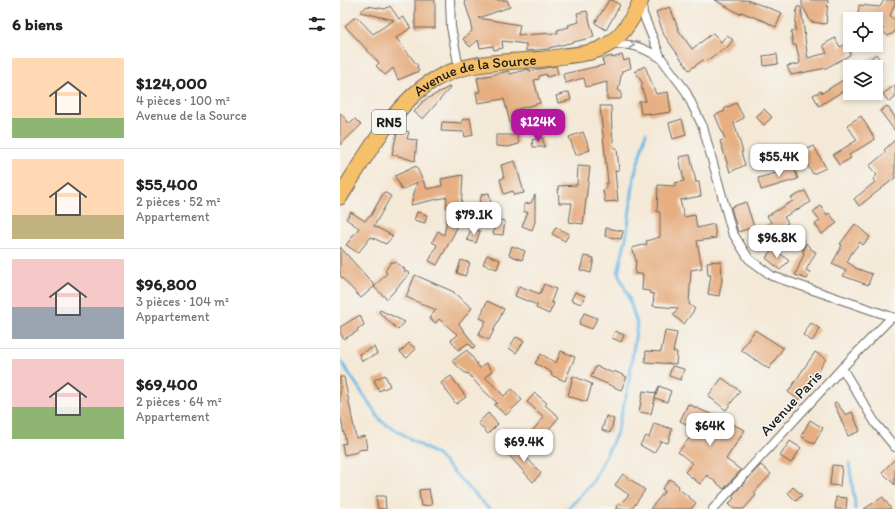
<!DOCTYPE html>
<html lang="fr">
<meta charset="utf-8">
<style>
:root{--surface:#fff;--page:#f6f6f6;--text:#222;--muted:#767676;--line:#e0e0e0;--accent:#b5179e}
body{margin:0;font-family:Itim,sans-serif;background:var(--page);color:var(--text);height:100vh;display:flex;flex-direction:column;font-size:15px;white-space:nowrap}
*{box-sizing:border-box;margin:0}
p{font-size:13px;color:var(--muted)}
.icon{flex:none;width:22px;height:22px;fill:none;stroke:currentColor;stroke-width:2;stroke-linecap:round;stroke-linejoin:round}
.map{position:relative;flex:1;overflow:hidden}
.details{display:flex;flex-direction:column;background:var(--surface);width:340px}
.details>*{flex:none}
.controls{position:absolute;left:503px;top:12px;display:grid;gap:8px}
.controls a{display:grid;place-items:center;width:40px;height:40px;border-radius:0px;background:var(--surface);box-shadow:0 2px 6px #0003;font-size:20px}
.price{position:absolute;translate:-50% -34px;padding:0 9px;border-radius:8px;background:#fff;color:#222;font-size:13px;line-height:26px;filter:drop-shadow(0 1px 2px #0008)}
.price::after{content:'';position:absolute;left:50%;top:24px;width:12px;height:9px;margin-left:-6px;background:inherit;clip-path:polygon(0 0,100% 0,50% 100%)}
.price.on{background:var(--accent);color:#fff}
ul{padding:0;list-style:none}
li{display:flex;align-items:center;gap:12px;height:100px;padding:0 12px}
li+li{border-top:1px solid var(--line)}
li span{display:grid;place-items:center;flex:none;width:112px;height:80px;border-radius:0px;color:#555}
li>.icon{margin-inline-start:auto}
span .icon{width:48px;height:48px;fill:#fffc;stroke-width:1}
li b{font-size:17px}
h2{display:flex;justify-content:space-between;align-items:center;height:48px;padding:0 12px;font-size:17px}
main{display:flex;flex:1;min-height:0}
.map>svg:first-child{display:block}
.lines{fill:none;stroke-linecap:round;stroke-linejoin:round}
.stream{stroke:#6dbae6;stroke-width:3}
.building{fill:#e6ae81}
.street-casing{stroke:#68645d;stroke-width:10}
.highway-casing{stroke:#68645d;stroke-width:17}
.street{stroke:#fff;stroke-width:8}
.highway{stroke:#f6c06b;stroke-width:15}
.oneway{stroke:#999}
.labels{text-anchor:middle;stroke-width:3;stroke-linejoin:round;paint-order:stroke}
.shield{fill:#f6f6f2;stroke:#5d5d5c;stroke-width:1}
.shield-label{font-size:14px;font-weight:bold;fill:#1c1c1c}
.street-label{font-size:15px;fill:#1c1c1c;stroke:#f6f6f2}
</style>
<main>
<section class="details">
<h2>6 biens<svg class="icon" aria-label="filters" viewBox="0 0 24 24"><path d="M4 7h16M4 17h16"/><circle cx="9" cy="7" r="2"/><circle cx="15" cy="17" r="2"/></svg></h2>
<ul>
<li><span style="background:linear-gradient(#ffd9b3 75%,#8fb573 0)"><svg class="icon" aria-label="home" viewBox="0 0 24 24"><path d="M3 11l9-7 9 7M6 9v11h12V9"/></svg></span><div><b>$124,000</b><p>4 pièces · 100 m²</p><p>Avenue de la Source</p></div></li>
<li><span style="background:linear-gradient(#ffd9b3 70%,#c2b280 0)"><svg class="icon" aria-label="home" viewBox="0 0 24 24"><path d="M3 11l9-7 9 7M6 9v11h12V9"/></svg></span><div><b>$55,400</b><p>2 pièces · 52 m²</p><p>Appartement</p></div></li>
<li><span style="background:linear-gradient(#f6c9c9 60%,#9aa5b1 0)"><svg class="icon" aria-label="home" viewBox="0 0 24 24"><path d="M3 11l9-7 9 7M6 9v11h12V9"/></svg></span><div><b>$96,800</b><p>3 pièces · 104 m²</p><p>Appartement</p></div></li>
<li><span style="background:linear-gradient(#f6c9c9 60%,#8fb573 0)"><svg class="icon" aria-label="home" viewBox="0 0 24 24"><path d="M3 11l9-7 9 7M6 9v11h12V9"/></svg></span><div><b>$69,400</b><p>2 pièces · 64 m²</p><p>Appartement</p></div></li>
</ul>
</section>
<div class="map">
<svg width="555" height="509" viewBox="0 0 555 509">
<rect width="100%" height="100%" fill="#f6f6f2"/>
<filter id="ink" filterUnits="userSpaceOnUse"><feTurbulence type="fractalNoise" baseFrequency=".025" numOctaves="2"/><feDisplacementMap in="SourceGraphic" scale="8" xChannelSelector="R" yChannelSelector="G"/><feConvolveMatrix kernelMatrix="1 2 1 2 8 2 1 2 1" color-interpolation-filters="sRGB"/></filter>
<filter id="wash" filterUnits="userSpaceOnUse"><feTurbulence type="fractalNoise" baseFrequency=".012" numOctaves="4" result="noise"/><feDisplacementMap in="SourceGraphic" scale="16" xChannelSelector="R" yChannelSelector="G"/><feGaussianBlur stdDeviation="0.9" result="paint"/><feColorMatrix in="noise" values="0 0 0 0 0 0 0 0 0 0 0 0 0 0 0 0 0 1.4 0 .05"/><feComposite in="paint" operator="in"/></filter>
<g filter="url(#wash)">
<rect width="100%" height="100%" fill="#f4e9d7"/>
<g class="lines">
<!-- stream -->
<g class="stream">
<polyline points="0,360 41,421 97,455 149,509"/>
<polyline points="509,463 515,503 515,509"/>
<polyline points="228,509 252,483 276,435 288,388 297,324 288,295 278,273 287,234 294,177 306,133"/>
</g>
</g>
<g id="blocks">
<!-- building -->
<g class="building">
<rect x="75" y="0" width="20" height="28"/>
<polygon points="124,0 167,0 170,7 138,18 180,25 178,35 218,33 217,30 229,27 228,25 239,22 237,13 247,11 254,37 209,48 209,49 186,51 186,44 162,41 163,48 154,50 153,46 140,48 138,40 130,47 123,39 132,31 131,26 132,25"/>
<polygon points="269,0 272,0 280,5 266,30 255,23"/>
<polygon points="375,0 407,0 442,13 436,27 429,24 429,23 401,12 400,14"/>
<polygon points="462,0 488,0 486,24 471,22 462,5"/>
<polygon points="544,0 555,0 555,3 550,16 555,20 555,32 548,36 542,31 544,29 537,24 541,18 518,15 519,5 540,7"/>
<polygon points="27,6 45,9 50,6 59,19 63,17 71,28 69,28 69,29 56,38 78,66 77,67 79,71 58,80 53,68 45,75 36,66 39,63 5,26 16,16 33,34 54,20 20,12"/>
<polygon points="330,7 339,31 352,49 373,33 381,42 387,35 393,40 385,50 383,49 365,62 363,60 349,70 324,35 316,12"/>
<polygon points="457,7 461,7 467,53 468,58 487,53 483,45 495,38 500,47 510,42 510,55 486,68 451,75 447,66 459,64 460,62 456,45 453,45 451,32 455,31"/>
<polygon points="437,54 438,64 424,66 423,56"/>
<polygon points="536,54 542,62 536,67 520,67"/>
<polygon points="282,55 284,61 289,59 291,68 282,71 278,91 281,91 281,99 267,99 267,82 246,87 244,78 225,83 223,74 264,65 262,59 272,56 272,58"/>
<polygon points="216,66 218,74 207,77 206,74 199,76 199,79 194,80 200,103 178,109 182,125 171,127 164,99 138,103 136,92 140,92 137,78 169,71 170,74 189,69 189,71"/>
<polygon points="305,66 316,94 328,92 331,112 310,115 310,113 301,114 299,101 306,101 301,85 303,84 295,71"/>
<polygon points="503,80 508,88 479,106 473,95 481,91 482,93"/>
<polygon points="555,85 555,98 549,102 543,94"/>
<polygon points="109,87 110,88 83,119 74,112 83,101"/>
<polygon points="229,92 231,100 218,103 216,96"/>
<polygon points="396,103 404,118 394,123 403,152 401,152 405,165 390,172 380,141 385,139 375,115 385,111 384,109"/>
<polygon points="260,106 271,106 272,131 274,148 277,148 279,170 275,171 278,201 265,202 263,190 266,189 266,183 268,183"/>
<polygon points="547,106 555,117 555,131 540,111"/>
<polygon points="424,109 432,117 424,125 416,117"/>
<polygon points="0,113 10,124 15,119 21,125 0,145"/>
<polygon points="208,113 211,127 201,130 197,116"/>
<polygon points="521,116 535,139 509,155 511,158 499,165 493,155 517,140 507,125"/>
<polygon points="130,118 133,135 125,137 124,132 101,131 102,122 122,123 122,120"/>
<polygon points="342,119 346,135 333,139 329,123"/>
<polygon points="58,129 69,132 67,139 77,140 75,161 52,154"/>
<polygon points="243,132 250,150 236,155 229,137"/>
<polygon points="156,135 177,135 179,144 168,147 156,146"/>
<polygon points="202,137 205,147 193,147 192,140"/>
<polygon points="555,140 555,178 519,206 514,199 535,182 533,179 537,175 529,166 546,152 544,150"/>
<polygon points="474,146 486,168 473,174 460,153"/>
<polygon points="350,155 356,182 359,182 361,196 340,200 344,217 355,215 357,228 374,224 376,238 357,241 362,268 351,270 349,304 355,309 344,324 333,315 338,308 313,306 314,294 309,293 310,291 302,290 303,274 295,274 296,260 292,248 307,244 306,241 320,237 320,212 317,212 318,185 335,186 335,183 344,181 339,157"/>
<polygon points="175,161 184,193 174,195 173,191 164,194 160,179 164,178 161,165"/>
<polygon points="453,164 458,179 421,190 418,178 443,171 442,167"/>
<polygon points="76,166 87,189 102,186 101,179 123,175 121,210 110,211 118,213 115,232 97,265 89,261 97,245 92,242 98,231 104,235 109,209 106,208 107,197 71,205 77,182 62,190 55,176"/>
<polygon points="238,166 250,167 243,224 229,222 232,203 219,203 218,186 237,185"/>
<polygon points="465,191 471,202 444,217 448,223 429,234 433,240 425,246 421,241 418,243 412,235 431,222 427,216 453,201 451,198"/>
<polygon points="44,192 51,196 34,226 53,236 46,244 31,237 18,253 6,245 19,228 6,219 11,212 25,221 29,216 30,217"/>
<polygon points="149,193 151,204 138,206 142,194"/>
<polygon points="195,195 195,222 192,230 182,226 188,212 184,212 184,204 191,203"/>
<polygon points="406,202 414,227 398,232 391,207"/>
<polygon points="481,206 487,215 489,213 497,223 482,234 475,224 480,221 473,212"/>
<polygon points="77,212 87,215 85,223 74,220"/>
<polygon points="156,219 165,221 163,235 153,234"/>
<polygon points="515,224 530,237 523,245 520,242 511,254 507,262 515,267 515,268 532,274 528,285 503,276 506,271 492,264 502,245 500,244"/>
<polygon points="216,227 229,234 225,241 212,234"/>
<polygon points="266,228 283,231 281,239 265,236"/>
<polygon points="131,229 140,231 136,243 127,240"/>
<polygon points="457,230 465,241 460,248 450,234"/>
<polygon points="466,243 471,249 476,252 466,270 470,272 467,279 455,275 464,254 463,252"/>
<polygon points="172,246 185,251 182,260 169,255"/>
<polygon points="0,247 35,286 21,298 0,276"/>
<polygon points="434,248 449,261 440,270 426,258"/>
<polygon points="147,255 160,260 157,269 143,264"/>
<polygon points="244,256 254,258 251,273 240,270"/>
<polygon points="121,260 130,263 125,276 117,273"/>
<polygon points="381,261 382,280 379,296 368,294 371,275 368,275 367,262"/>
<polygon points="51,262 55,262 65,269 64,271 70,273 47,299 34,287 47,273 45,271"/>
<polygon points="75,275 114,292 114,293 132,308 119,324 135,346 133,348 128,343 118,350 111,340 118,335 99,319 96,323 89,318 96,310 66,297"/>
<polygon points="204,284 216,289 211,302 214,303 209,314 196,308 197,305 175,296 179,286 200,294"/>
<polygon points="235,292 245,296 241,304 231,300"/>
<polygon points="147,301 164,309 149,340 138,335 146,321 140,318"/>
<polygon points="40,310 65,322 58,330 39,312"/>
<polygon points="244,313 257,318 252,329 239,324"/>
<polygon points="20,315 24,325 17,329 18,331 4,339 0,333 0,327"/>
<polygon points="471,323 480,329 472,341 463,335"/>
<polygon points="415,330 443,348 429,369 401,350"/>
<polygon points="275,331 284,335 281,342 272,338"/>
<polygon points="325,331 337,333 333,352 337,352 336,364 305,362 306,351 321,352"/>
<polygon points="176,337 184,341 176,353 169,348"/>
<polygon points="69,343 76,349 67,358 60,352"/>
<polygon points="34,347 37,354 22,361 19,354"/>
<polygon points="127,350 140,368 146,363 152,371 145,377 164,396 172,389 182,400 166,415 154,405 157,403 139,386 128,373 126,374 112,361"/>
<polygon points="221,351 235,357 225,381 211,375 212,373 195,363 201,354 216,363"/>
<polygon points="475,352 486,359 459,400 448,392"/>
<polygon points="256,366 273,373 274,371 287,377 281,390 251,377"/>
<polygon points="332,366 344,369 341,380 329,376"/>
<polygon points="45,375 50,386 39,391 34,380"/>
<polygon points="111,376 126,397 116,404 101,383"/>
<polygon points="233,376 252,384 247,402 228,396"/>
<polygon points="0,377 4,377 16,438 25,436 27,449 18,450 18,452 4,455 2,444 6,443 0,414"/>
<polygon points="382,378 400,391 386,410 368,396"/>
<polygon points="319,386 331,391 327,402 315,398 311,414 299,412 303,391 316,393 315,398"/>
<polygon points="195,393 207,403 205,405 219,417 209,429 213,433 201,446 189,435 204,417 187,402"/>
<polygon points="496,402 506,415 512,412 520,431 508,436 494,403"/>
<polygon points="348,404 405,430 386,459 401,470 384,489 367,475 360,484 345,472 352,463 338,452 357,429 340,421"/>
<polygon points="148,413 158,424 148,434 138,423"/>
<polygon points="266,416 274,419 270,433 262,430"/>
<polygon points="470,420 483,428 474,444 461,436"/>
<polygon points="314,423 332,429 328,443 321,441 314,453 300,445 306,436 309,438"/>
<polygon points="450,441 461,448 451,463 440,456"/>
<polygon points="177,444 186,455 185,456 201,473 193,482 167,453"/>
<polygon points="555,459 555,485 542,472"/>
<polygon points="421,465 431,474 414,493 416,495 404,509 394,509 389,504 394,498 392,496"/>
<polygon points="492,465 502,466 500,486 490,485"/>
<polygon points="283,474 305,490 292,509 275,509 289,495 275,485"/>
<polygon points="330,479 339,486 338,488 356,503 351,509 310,509 325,491 322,489"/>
<polygon points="453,487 462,495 456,501 448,493"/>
<polygon points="89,489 92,505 81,506 79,490"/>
<polygon points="36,496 45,496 46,509 38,509"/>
<polygon points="496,497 507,498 506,509 495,509"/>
<polygon points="543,497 551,509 524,509"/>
</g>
</g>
</g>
<g filter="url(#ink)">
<use href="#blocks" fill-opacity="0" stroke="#68645d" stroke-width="1"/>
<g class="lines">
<!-- street casing -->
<g class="street-casing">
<g id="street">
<polyline points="110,0 111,27 119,68"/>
<polyline points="302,3 303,14 321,58 345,90 363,127 392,232 409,259 432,276 555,318"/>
<path d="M271 46C290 41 305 49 321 58"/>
<polyline points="502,368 536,424 555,447"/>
<polyline points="373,509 502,368 552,317"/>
</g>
</g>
<!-- highway casing -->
<g class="highway-casing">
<g id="highway">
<path id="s1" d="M0 197C23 160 56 101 94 80 124 62 157 63 191 60 202 60 213 58 224 56 234 55 253 53 262 48 281 39 293 19 301 0"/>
</g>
</g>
<!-- street -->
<use href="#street" class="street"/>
<!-- highway -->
<use href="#highway" class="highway"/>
</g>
<!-- one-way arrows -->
<defs><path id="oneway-chevron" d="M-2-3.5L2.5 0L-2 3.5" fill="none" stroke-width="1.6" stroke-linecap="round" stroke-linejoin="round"/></defs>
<use class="oneway" href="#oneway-chevron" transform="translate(292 45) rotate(11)"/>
</g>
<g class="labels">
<!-- shield labels -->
<rect class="shield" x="32" y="110" width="34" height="24" rx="3"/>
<g class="shield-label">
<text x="49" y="127">RN5</text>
</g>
<!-- street labels -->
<g class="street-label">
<text dy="5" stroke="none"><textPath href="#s1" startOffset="193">Avenue de la Source</textPath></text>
<text transform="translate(451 403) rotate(-47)" y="5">Avenue Paris</text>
</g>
</g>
</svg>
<div class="controls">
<a><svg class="icon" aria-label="locate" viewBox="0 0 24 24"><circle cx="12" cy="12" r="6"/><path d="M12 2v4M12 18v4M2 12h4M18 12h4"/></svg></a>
<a><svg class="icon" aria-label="layers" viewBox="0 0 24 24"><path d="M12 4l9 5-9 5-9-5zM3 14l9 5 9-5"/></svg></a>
</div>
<b class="price on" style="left:198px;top:143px">$124K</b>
<b class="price" style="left:439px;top:178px">$55.4K</b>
<b class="price" style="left:134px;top:236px">$79.1K</b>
<b class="price" style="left:437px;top:259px">$96.8K</b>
<b class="price" style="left:370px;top:447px">$64K</b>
<b class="price" style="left:184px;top:463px">$69.4K</b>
</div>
</main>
